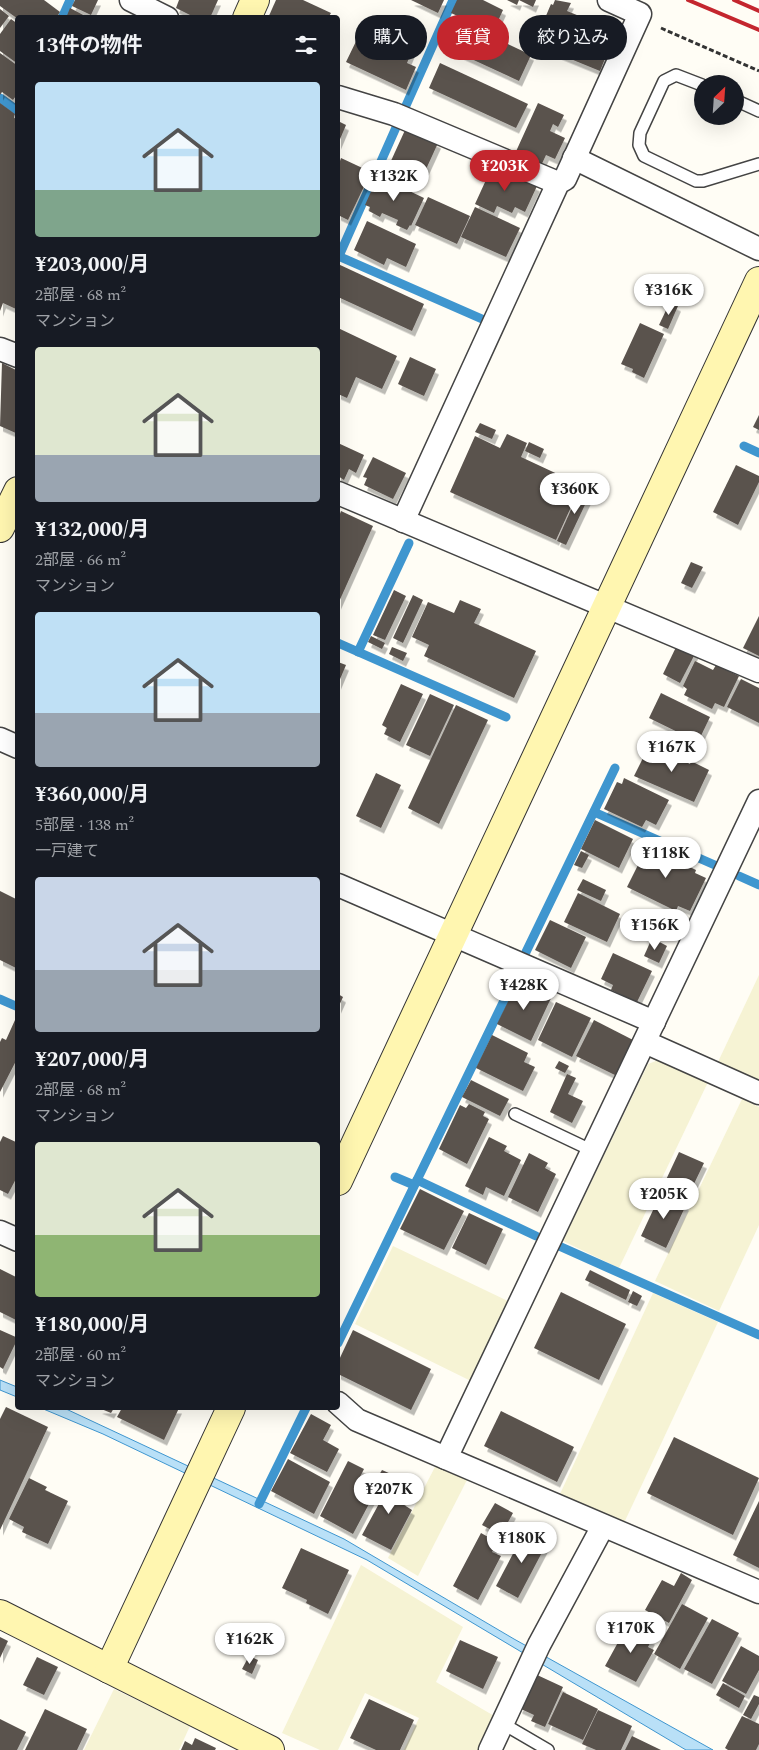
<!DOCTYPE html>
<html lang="ja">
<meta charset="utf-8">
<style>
:root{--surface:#171b24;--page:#20242c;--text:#f1f3f6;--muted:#9ea1a6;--accent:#c4262e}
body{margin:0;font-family:Spectral,"Noto Sans JP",serif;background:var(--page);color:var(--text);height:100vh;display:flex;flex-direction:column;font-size:19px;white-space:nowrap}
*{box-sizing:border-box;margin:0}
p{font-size:16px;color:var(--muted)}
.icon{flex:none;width:28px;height:28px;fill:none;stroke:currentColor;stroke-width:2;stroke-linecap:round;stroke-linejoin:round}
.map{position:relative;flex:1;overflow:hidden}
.side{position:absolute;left:15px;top:15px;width:325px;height:1395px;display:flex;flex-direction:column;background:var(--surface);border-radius:5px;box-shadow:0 5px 20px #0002}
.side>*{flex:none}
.top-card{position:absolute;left:355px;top:15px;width:329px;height:45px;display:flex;gap:10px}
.needle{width:32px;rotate:25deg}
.buttons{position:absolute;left:694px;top:75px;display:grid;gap:10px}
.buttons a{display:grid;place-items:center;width:50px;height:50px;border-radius:50%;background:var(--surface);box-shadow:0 5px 20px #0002;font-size:25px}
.price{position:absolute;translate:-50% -42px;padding:0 11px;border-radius:18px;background:#fff;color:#222;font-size:16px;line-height:32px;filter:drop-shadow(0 1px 2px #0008)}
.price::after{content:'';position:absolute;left:50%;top:30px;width:15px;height:11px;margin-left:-8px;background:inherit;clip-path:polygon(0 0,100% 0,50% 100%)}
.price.active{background:var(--accent);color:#fff}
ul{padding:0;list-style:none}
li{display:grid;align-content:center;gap:10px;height:265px;padding:0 20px}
li span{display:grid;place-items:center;height:155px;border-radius:5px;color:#555}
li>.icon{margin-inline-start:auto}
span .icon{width:90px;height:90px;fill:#fffc;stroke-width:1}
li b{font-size:21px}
h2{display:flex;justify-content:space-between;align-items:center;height:60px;padding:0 20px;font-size:21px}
.pill{padding:0 18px;border-radius:22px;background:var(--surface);box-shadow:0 5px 20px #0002;font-size:18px;line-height:45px}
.pill.active{background:var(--accent);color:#fff}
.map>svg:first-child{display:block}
.farmland{fill:#f6f3d4}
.water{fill:#b9e0f7;stroke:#3f96cf}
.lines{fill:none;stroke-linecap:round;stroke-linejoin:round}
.stream{stroke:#3f96cf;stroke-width:9}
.building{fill:#5a524d;filter:url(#shadow)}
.lane-casing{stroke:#444;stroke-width:14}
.street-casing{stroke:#444;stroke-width:25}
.secondary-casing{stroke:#333;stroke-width:30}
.path{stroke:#333;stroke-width:3;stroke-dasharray:5 2.5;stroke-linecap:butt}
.lane{stroke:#fff;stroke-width:11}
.street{stroke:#fff;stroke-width:22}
.secondary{stroke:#fff6b0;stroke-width:28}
.rail{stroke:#c4262e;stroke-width:4}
</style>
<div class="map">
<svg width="759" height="1750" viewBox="0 0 759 1750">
<defs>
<filter id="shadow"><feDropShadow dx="3" dy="5.5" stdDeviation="0" flood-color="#0004"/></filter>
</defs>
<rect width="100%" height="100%" fill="#fffdf5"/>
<!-- farmland -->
<g class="farmland">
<polygon points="759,975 759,1083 717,1064"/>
<polygon points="661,1059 708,1082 619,1268 563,1241 648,1064"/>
<polygon points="742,1099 759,1107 759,1225 719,1311 655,1281"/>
<polygon points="393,1246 512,1303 473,1382 355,1324"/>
<polygon points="653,1293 718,1322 624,1523 560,1494"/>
<polygon points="436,1465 468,1478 418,1576 388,1558"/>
<polygon points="361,1565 463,1627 436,1682 496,1717 480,1750 404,1750 419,1718 365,1693 338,1750 320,1750 282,1733"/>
<polygon points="114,1689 190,1726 179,1750 84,1750"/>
</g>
<!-- water -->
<g class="water">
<polygon points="0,1380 17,1387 17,1397 0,1390"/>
<polygon points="41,1408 64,1408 344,1539 514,1639 713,1750 686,1750 367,1560 103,1434"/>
</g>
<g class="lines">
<!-- stream -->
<g class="stream">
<polyline points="62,18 70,0"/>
<polyline points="0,98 18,111"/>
<polyline points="404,110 453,0"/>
<polyline points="338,256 482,319"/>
<polyline points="339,256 398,123"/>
<polyline points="744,446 759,453"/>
<polyline points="338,643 506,717"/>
<polyline points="358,652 409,543"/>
<polyline points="594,812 717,866"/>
<polyline points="739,876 759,885"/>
<polyline points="526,952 615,768"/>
<polyline points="0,999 18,1007"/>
<polyline points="395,1177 414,1185"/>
<polyline points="417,1180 536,1236"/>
<polyline points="559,1246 759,1335"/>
<polyline points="338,1343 514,980"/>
<polyline points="259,1504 306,1408"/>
</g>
</g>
<!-- building -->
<g class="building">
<polygon points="0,0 44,0 60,12 56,18 18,19 0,6"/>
<polygon points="75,0 98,0 91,15 72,6"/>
<polygon points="179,0 218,0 210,18 196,18 176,8"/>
<polygon points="276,0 303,0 331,13 328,18 268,18"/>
<polygon points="411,0 444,0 438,13"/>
<polygon points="457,0 483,0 503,10 493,32 451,13"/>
<polygon points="507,0 536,0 533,7 519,0 517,5"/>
<polygon points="555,0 571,3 567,11 616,31 600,71 534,44 551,4 553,5"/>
<polygon points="70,8 89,18 66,18"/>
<polygon points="0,9 9,16 0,28"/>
<polygon points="453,18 531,55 519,81 441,45"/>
<polygon points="11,19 18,24 18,64 0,51 0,34"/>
<polygon points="363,27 412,51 407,63 416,67 406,90 346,62"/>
<polygon points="0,53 18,66 18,93 13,100 2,92 0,95"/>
<polygon points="440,63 528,104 516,128 429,88"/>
<polygon points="0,103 15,114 14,118 18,119 18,306 16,309 3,303 0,311"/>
<polygon points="538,103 564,115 558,127 553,124 550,131 565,138 555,159 546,155 539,170 513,158"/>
<polygon points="338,121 346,125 338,144"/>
<polygon points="406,128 438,143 422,178 390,163"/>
<polygon points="341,158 371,172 348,220 338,215 338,167"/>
<polygon points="495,166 537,186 525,212 515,207 512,213 497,206 494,213 475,204 491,169 493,171"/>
<polygon points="378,176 424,198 411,226 410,225 407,230 396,225 398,220 382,213 380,217 369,211 370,207 365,205"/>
<polygon points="428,197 470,216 457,244 415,225"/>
<polygon points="475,207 520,228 506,257 461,237"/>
<polygon points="367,221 416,244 406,267 387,258 384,265 354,250"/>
<polygon points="338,264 424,304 412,331 338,297"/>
<polygon points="670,302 678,306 668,329 659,325"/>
<polygon points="640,323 664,334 644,378 632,372 633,369 621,364"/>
<polygon points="338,328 397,356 382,389 356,377 347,398 338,394"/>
<polygon points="410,357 436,369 424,396 398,384"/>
<polygon points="2,363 18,371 18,434 0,426"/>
<polygon points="759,415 759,430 753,427"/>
<polygon points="480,423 496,430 492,439 475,432"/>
<polygon points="507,434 527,443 521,457 581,485 556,540 450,492 475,436 500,448"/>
<polygon points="529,442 544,449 540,458 525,451"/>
<polygon points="338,443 364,455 356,473 349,469 344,480 338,476"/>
<polygon points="373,457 406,473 393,499 364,485 367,478 363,477"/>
<polygon points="736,465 759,476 759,482 738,525 713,512"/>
<polygon points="582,485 592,490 566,545 557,541"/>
<polygon points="341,511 373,526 338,604 338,519"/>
<polygon points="691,562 703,567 692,588 681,583"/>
<polygon points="394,590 406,596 385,640 373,635"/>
<polygon points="413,595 423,600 403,643 393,638"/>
<polygon points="460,600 481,609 474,623 536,651 514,698 424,656 429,645 412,637 428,602 454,613"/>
<polygon points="759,616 759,656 743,648"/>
<polygon points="371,636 385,643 382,649 368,642"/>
<polygon points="678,643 696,652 680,683 663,674"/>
<polygon points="392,647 407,653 403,661 389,654"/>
<polygon points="695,661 713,670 716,665 739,676 724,707 715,703 712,709 684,695 687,689 683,686"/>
<polygon points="338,662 346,665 338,684"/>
<polygon points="741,679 759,688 759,723 727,707"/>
<polygon points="401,684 423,694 400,742 384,734 387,728 382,725"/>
<polygon points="661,693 710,717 698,742 649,718"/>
<polygon points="430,694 454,705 430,756 406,745"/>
<polygon points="456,705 488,720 439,824 408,808"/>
<polygon points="650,744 690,764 691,761 709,770 694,802 634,776"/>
<polygon points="376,773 401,785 381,828 356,816"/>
<polygon points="624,778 669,800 656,825 646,820 642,827 604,809 617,782 622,784"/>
<polygon points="595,820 633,839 619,868 581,849"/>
<polygon points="650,841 668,850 665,855 696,870 695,873 706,878 690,911 678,906 676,911 627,887"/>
<polygon points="581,851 589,855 582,868 574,865"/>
<polygon points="583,879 606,890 601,901 577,890"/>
<polygon points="0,891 18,900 18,969 0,960"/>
<polygon points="578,893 620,914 607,942 564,922"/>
<polygon points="550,920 586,937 571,968 535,950"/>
<polygon points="652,938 667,946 659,963 644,956"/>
<polygon points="613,953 652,971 637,1002 611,990 613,985 601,979"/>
<polygon points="519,979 551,998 531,1041 497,1024"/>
<polygon points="338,994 343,997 338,1008"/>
<polygon points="556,1002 591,1018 572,1057 538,1040"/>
<polygon points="15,1020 18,1021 18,1057 0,1092 0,1042 2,1038 6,1040"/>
<polygon points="594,1020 635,1041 617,1076 576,1056"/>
<polygon points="492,1035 528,1053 524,1062 535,1067 523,1091 476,1068"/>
<polygon points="559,1061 569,1066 565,1073 555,1068"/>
<polygon points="567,1074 576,1078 568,1094 583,1101 572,1123 550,1112"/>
<polygon points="471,1080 509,1099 500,1116 462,1097"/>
<polygon points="469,1104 485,1112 483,1116 489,1119 467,1164 439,1149 460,1105 466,1108"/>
<polygon points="3,1136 18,1143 18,1175 8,1194 0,1190 0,1142"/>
<polygon points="489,1137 507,1146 504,1151 521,1160 504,1196 486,1187 483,1195 465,1186"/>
<polygon points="679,1152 704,1163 692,1188 683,1184 680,1191 664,1184"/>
<polygon points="529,1153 548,1163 545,1168 556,1174 538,1212 508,1197"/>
<polygon points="420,1189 464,1211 444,1250 400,1229"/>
<polygon points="661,1193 686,1205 666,1248 641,1236"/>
<polygon points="469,1213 503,1229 486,1265 452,1248"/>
<polygon points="0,1269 18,1278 18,1321 0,1312"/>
<polygon points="590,1270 630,1290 626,1300 585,1280"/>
<polygon points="633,1291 642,1296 637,1306 628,1302"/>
<polygon points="561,1292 626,1324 599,1380 534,1348"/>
<polygon points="0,1330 18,1338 3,1369 0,1367"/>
<polygon points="353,1330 431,1369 411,1410 338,1374 338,1362"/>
<polygon points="6,1407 48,1427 0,1530 0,1419"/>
<polygon points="99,1408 114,1408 111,1413"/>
<polygon points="122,1408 179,1408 164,1440 117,1417"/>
<polygon points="501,1411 574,1447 557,1482 484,1446"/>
<polygon points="311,1414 331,1425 323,1440 339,1449 327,1472 290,1453"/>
<polygon points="674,1437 759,1478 733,1535 647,1493"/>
<polygon points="288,1459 330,1482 314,1514 271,1491"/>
<polygon points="348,1461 364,1469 360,1477 378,1487 353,1534 320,1516"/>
<polygon points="382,1470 391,1474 384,1487 375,1482"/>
<polygon points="394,1476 411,1485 401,1503 412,1510 391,1550 362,1535"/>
<polygon points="29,1478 47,1487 45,1490 68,1501 48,1544 22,1532 24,1527 9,1519"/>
<polygon points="759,1501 759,1568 733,1555"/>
<polygon points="495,1503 513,1513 501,1535 482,1525"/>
<polygon points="526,1529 548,1541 518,1598 496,1586"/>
<polygon points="481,1533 497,1542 492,1552 501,1556 478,1600 453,1586"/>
<polygon points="301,1548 349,1570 328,1614 306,1603 307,1600 282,1588"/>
<polygon points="681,1573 692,1580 669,1623 645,1610 662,1580 674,1586"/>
<polygon points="682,1604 708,1618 680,1669 654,1654"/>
<polygon points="712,1619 739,1633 712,1684 684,1669"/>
<polygon points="627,1626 652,1639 648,1647 654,1650 636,1682 605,1666"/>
<polygon points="0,1637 8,1641 0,1658"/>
<polygon points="460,1640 498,1657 483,1689 446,1671"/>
<polygon points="741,1646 759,1656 759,1670 746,1694 722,1681"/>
<polygon points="249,1656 258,1660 252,1674 242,1669"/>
<polygon points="37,1657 58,1667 44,1695 23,1685"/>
<polygon points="535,1674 563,1687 545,1727 531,1721 534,1715 519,1708"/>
<polygon points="723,1683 745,1696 739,1708 716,1695"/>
<polygon points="563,1692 598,1709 583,1740 548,1724"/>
<polygon points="754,1695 759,1697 759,1704 751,1719 743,1715"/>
<polygon points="369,1699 414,1720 400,1750 376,1750 350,1738"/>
<polygon points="45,1709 87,1729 77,1750 25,1750"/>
<polygon points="598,1710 632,1726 621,1750 596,1750 582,1744"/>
<polygon points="742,1716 759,1724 759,1744 756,1750 728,1750 725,1748"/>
<polygon points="0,1719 26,1732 17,1750 0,1750"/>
<polygon points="632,1736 661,1750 625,1750"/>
<polygon points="195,1738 216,1748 215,1750 181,1750 185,1741 192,1745"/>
</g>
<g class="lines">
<!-- lane casing -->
<g class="lane-casing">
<g id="lane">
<polyline points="702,85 676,75 664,81 640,133 639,145 644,156 696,181 703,181 759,164"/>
<polyline points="735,100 759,111"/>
<polyline points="515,1114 593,1151"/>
<polyline points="502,1723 548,1750"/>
</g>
</g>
<!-- street casing -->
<g class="street-casing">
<g id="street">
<polyline points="131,0 167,18"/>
<polyline points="338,97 394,114 558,183"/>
<polyline points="574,158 759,249"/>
<polyline points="0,349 18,356"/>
<polyline points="338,493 759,671"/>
<polyline points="403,521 558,183 565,179 640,14 609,0"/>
<polyline points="0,739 18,747"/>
<polyline points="338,885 654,1022"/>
<polyline points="645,1042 759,1093"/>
<polyline points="0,1232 18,1240"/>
<polyline points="338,1403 357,1420 759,1592"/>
<polyline points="446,1458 759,801"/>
<polyline points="490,1750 539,1645 603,1526"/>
</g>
</g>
<!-- secondary casing -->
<g class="secondary-casing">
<g id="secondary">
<polyline points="247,18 255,0"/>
<polyline points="0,528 18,491"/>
<polyline points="338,1181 759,281"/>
<polyline points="0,1614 270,1750"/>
<polyline points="109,1669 231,1408"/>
</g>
</g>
<!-- path -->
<polyline class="path" points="661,28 759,71"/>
<!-- lane -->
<use href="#lane" class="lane"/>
<!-- street -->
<use href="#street" class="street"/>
<!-- secondary -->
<use href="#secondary" class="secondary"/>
<!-- rail -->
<g class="rail">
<polyline points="688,0 759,30"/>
<polyline points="734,0 759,11"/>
</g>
</g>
</svg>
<div class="buttons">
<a><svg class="needle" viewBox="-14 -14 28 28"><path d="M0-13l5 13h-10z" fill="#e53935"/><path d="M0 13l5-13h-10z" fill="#9ea1a6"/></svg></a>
</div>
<b class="price active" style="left:505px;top:192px">¥203K</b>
<b class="price" style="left:394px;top:202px">¥132K</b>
<b class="price" style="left:669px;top:316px">¥316K</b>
<b class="price" style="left:575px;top:515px">¥360K</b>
<b class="price" style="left:672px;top:773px">¥167K</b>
<b class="price" style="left:666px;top:879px">¥118K</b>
<b class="price" style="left:655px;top:951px">¥156K</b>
<b class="price" style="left:524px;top:1011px">¥428K</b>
<b class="price" style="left:664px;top:1220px">¥205K</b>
<b class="price" style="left:389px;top:1515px">¥207K</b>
<b class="price" style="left:522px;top:1564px">¥180K</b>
<b class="price" style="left:631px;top:1654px">¥170K</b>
<b class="price" style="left:250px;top:1665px">¥162K</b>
<div class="top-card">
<a class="pill">購入</a>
<a class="pill active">賃貸</a>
<a class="pill">絞り込み</a>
</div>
<section class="side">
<h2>13件の物件<svg class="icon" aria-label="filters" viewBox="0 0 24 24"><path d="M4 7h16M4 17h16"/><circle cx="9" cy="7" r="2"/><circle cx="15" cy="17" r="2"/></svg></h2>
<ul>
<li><span style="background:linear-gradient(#bfe0f5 70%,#7fa58c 0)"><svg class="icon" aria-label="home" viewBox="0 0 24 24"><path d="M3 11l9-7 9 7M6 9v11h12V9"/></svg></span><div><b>¥203,000/月</b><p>2部屋 · 68 m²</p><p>マンション</p></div></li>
<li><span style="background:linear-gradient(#dfe7d0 70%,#9aa5b1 0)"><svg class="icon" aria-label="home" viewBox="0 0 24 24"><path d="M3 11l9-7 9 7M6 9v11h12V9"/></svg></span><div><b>¥132,000/月</b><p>2部屋 · 66 m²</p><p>マンション</p></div></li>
<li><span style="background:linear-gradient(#bfe0f5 65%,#9aa5b1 0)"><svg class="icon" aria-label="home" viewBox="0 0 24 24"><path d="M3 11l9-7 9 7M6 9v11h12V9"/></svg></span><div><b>¥360,000/月</b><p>5部屋 · 138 m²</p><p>一戸建て</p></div></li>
<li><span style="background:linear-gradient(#c9d6e8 60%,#9aa5b1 0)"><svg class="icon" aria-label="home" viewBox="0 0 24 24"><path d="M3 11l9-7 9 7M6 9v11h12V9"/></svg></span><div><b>¥207,000/月</b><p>2部屋 · 68 m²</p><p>マンション</p></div></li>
<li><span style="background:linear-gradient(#dfe7d0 60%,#8fb573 0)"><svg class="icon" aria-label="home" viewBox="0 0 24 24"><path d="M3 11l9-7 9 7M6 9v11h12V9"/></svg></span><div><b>¥180,000/月</b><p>2部屋 · 60 m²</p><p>マンション</p></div></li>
</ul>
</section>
</div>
